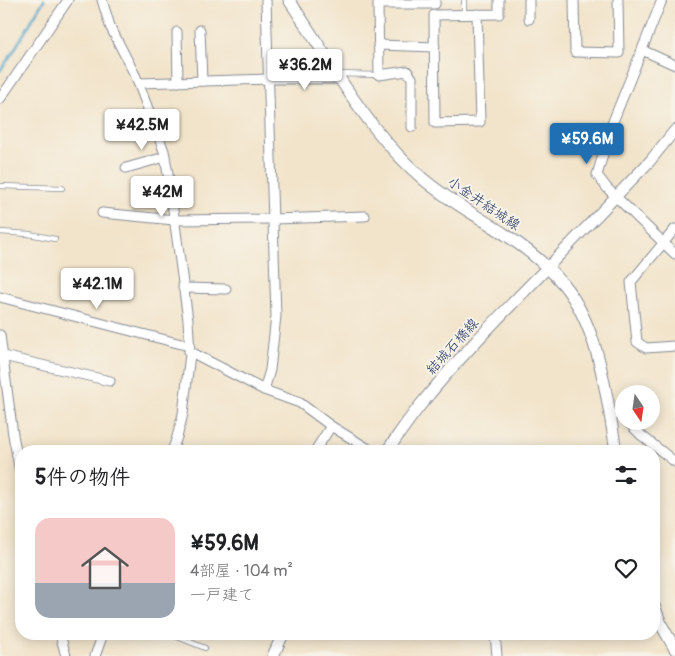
<!DOCTYPE html>
<html lang="ja">
<meta charset="utf-8">
<style>
:root{--surface:#fff;--page:#f6f6f6;--text:#202124;--muted:#757577;--accent:#1f6fb2}
body{margin:0;font-family:Pangolin,"Klee One",sans-serif;background:var(--page);color:var(--text);height:100vh;display:flex;flex-direction:column;font-size:19px;white-space:nowrap}
*{box-sizing:border-box;margin:0}
p{font-size:16px;color:var(--muted)}
.icon{flex:none;width:28px;height:28px;fill:none;stroke:currentColor;stroke-width:2;stroke-linecap:round;stroke-linejoin:round}
.map{position:relative;flex:1;overflow:hidden}
.side{position:absolute;left:15px;top:445px;width:645px;height:195px;display:flex;flex-direction:column;background:var(--surface);border-radius:20px;box-shadow:0 2px 12px #0003}
.side>*{flex:none}
.needle{width:32px;rotate:167deg}
.fabs{position:absolute;left:615px;top:385px;display:grid;gap:10px}
.fabs a{display:grid;place-items:center;width:45px;height:45px;border-radius:50%;background:var(--surface);box-shadow:0 2px 12px #0003;font-size:25px}
.price{position:absolute;translate:-50% -42px;padding:0 11px;border-radius:5px;background:#fff;color:#222;font-size:16px;line-height:32px;filter:drop-shadow(0 1px 2px #0008)}
.price::after{content:'';position:absolute;left:50%;top:30px;width:15px;height:11px;margin-left:-8px;background:inherit;clip-path:polygon(0 0,100% 0,50% 100%)}
.price.active{background:var(--accent);color:#fff}
ul{padding:0;list-style:none}
li{display:flex;align-items:center;gap:15px;height:125px;padding:0 20px}
li span{display:grid;place-items:center;flex:none;width:140px;height:100px;border-radius:15px;color:#555}
li>.icon{margin-inline-start:auto}
span .icon{width:60px;height:60px;fill:#fffc;stroke-width:1}
li b{font-size:21px}
h2{display:flex;justify-content:space-between;align-items:center;height:60px;padding:0 20px;font-size:21px}
.map>svg:first-child{display:block}
.lines{fill:none;stroke-linecap:round;stroke-linejoin:round}
.stream{stroke:#4ca5ca;stroke-width:2.5}
.service-casing{stroke:#868a94;stroke-width:6}
.minor-casing{stroke:#868a94;stroke-width:11}
.tertiary-casing{stroke:#868a94;stroke-width:12}
.secondary-casing{stroke:#868a94;stroke-width:13}
.service{stroke:#fff;stroke-width:4.5}
.minor{stroke:#fff;stroke-width:9}
.tertiary{stroke:#fff;stroke-width:10}
.secondary{stroke:#fff;stroke-width:11}
.labels{text-anchor:middle;stroke-width:4;stroke-linejoin:round;paint-order:stroke}
.street-label{font-size:14px;fill:#1b2f5e;stroke:#f7f3e8}
</style>
<div class="map">
<svg width="675" height="656" viewBox="0 0 675 656">
<rect width="100%" height="100%" fill="#f7f3e8"/>
<filter id="ink" filterUnits="userSpaceOnUse"><feTurbulence type="fractalNoise" baseFrequency=".02" numOctaves="2"/><feDisplacementMap in="SourceGraphic" scale="10" xChannelSelector="R" yChannelSelector="G"/><feConvolveMatrix kernelMatrix="1 2 1 2 8 2 1 2 1" color-interpolation-filters="sRGB"/></filter>
<filter id="wash" filterUnits="userSpaceOnUse"><feTurbulence type="fractalNoise" baseFrequency=".0096" numOctaves="4" result="noise"/><feDisplacementMap in="SourceGraphic" scale="20" xChannelSelector="R" yChannelSelector="G"/><feGaussianBlur stdDeviation="1.12" result="paint"/><feColorMatrix in="noise" values="0 0 0 0 0 0 0 0 0 0 0 0 0 0 0 0 0 1.4 0 .05"/><feComposite in="paint" operator="in"/></filter>
<g filter="url(#wash)">
<rect width="100%" height="100%" fill="#f2e4cb"/>
<g class="lines">
<!-- stream -->
<polyline class="stream" points="0,71 13,52 44,0"/>
</g>
</g>
<g filter="url(#ink)">
<g class="lines">
<!-- service casing -->
<g class="service-casing">
<g id="service">
<polyline points="464,0 464,14"/>
<polyline points="338,74 379,75"/>
<polyline points="0,186 62,188"/>
<polyline points="0,232 29,234 55,239"/>
<polyline points="170,634 205,648"/>
</g>
</g>
<!-- minor casing -->
<g class="minor-casing">
<g id="minor">
<polyline points="102,0 110,26 136,77 164,151 169,180 188,320 190,354 183,414 177,437 172,451"/>
<polyline points="529,0 529,19"/>
<polyline points="574,0 575,52 619,53 618,0"/>
<polyline points="662,0 612,124 597,175 607,188 675,254"/>
<polyline points="477,14 480,122 435,123 434,15 499,14 499,0"/>
<polyline points="200,30 202,81"/>
<polyline points="177,32 178,82"/>
<polyline points="378,45 435,47"/>
<polyline points="642,50 675,65"/>
<polyline points="139,83 269,79 341,79"/>
<polyline points="0,99 68,0"/>
<polyline points="412,127 412,78 407,71 379,75 378,4 435,4 435,0"/>
<polyline points="126,168 165,157"/>
<polyline points="102,213 174,220 273,219 365,216"/>
<polyline points="675,229 631,282 637,342 646,348 675,346"/>
<polyline points="183,288 226,289"/>
<polyline points="0,297 189,346"/>
<polyline points="0,335 13,435 21,477"/>
<polyline points="189,351 264,390 300,403 331,426 372,451"/>
<polyline points="3,356 110,381"/>
<polyline points="264,390 270,370 276,316 266,0"/>
<polyline points="610,414 619,414 624,418"/>
<polyline points="627,421 641,435 675,462"/>
<polyline points="315,451 331,426"/>
<polyline points="60,634 66,656"/>
<polyline points="495,634 497,656"/>
<polyline points="95,656 103,634"/>
</g>
</g>
<!-- tertiary casing -->
<g class="tertiary-casing">
<polyline id="tertiary" points="548,267 650,161 675,130"/>
</g>
<!-- secondary casing -->
<g class="secondary-casing">
<g id="secondary">
<path d="M289 0C305 24 321 48 336 73 361 111 387 148 422 178 447 200 478 216 506 235 527 249 547 265 563 284 599 327 607 397 616 451"/>
<path d="M387 451C397 437 407 422 418 408 458 358 503 313 548 267"/>
<polyline points="654,606 662,626 675,649"/>
<polyline points="273,656 283,634"/>
</g>
</g>
<!-- service -->
<use href="#service" class="service"/>
<!-- minor -->
<use href="#minor" class="minor"/>
<!-- tertiary -->
<use href="#tertiary" class="tertiary"/>
<!-- secondary -->
<use href="#secondary" class="secondary"/>
</g>
</g>
<g class="labels">
<!-- street labels -->
<g class="street-label">
<text transform="translate(484 203) rotate(34)" y="5">小金井結城線</text>
<text transform="translate(452 346) rotate(-48)" y="5">結城石橋線</text>
</g>
</g>
</svg>
<div class="fabs">
<a><svg class="needle" viewBox="-14 -14 28 28"><path d="M0-13l5 13h-10z" fill="#e53935"/><path d="M0 13l5-13h-10z" fill="#757577"/></svg></a>
</div>
<b class="price" style="left:305px;top:91px">¥36.2M</b>
<b class="price" style="left:142px;top:151px">¥42.5M</b>
<b class="price active" style="left:587px;top:165px">¥59.6M</b>
<b class="price" style="left:162px;top:218px">¥42M</b>
<b class="price" style="left:97px;top:310px">¥42.1M</b>
<section class="side">
<h2>5件の物件<svg class="icon" aria-label="filters" viewBox="0 0 24 24"><path d="M4 7h16M4 17h16"/><circle cx="9" cy="7" r="2"/><circle cx="15" cy="17" r="2"/></svg></h2>
<ul>
<li><span style="background:linear-gradient(#f6c9c9 65%,#9aa5b1 0)"><svg class="icon" aria-label="home" viewBox="0 0 24 24"><path d="M3 11l9-7 9 7M6 9v11h12V9"/></svg></span><div><b>¥59.6M</b><p>4部屋 · 104 m²</p><p>一戸建て</p></div><svg class="icon" aria-label="heart" viewBox="0 0 24 24"><path d="M12 20l-8-8c-3-5 5-10 8-4 3-6 11-1 8 4z"/></svg></li>
</ul>
</section>
</div>
